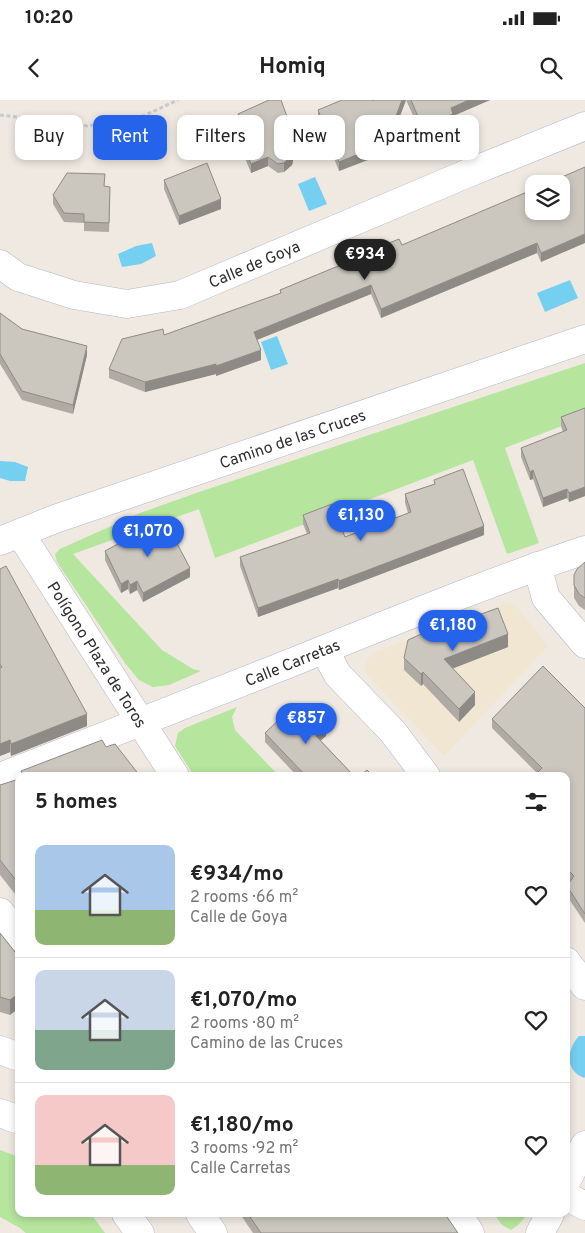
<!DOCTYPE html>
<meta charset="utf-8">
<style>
:root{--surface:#fff;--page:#f6f6f6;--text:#222;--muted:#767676;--line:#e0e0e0;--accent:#2563eb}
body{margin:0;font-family:Overpass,sans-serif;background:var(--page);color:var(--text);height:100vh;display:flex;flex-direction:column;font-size:19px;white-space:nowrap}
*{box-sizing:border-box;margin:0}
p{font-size:16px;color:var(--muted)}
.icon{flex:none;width:28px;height:28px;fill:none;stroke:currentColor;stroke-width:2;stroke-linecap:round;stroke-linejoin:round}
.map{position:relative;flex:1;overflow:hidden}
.side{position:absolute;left:15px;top:672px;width:555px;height:445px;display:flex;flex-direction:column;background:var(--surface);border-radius:10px;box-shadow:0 2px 8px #0003}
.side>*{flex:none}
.top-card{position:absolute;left:15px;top:15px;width:555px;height:45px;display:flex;gap:10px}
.fabs{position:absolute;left:525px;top:75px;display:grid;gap:10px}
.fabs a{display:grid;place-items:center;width:45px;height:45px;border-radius:10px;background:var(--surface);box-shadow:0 2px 8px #0003;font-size:25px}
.price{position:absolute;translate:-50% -42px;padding:0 11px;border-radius:18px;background:var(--accent);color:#fff;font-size:16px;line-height:32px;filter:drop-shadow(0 1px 2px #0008)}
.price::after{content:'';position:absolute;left:50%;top:30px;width:15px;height:11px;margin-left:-8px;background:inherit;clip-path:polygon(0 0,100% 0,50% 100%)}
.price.selected{background:#222;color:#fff}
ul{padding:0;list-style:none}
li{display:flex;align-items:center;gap:15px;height:125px;padding:0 20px}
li+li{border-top:1px solid var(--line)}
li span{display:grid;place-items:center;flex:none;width:140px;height:100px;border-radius:10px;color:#555}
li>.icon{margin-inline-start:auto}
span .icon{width:60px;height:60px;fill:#fffc;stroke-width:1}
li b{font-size:21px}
h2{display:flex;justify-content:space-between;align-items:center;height:60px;padding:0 20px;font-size:21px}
.chip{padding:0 18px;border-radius:10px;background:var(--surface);box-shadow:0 2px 8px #0003;font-size:18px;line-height:45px}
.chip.selected{background:var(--accent);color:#fff}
.status{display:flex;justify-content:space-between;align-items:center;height:35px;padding:0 25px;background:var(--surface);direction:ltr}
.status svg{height:14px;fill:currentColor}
header{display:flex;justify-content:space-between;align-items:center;height:65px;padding:0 20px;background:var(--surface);font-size:22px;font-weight:700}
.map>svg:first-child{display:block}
.education{fill:#f0e6d1}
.green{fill:#b6e59e}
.water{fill:#75cff0}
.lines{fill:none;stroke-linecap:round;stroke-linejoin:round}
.minor-casing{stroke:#b4b7c1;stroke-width:29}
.path{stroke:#c9c9c9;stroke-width:3;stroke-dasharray:4 2.5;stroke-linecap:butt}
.minor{stroke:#fff;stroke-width:28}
.wall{fill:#afaba4}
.shaded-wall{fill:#8e8b86}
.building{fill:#cbc7bf;stroke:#8e8b86}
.labels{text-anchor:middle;stroke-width:4.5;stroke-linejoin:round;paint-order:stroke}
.street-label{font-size:16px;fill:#2e2e2e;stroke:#fff}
</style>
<div class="status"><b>10:20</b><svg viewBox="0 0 49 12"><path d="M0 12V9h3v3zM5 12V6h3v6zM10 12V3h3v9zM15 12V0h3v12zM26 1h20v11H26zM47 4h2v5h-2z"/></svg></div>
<header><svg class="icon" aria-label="back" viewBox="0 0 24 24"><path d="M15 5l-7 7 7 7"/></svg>Homiq<svg class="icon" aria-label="search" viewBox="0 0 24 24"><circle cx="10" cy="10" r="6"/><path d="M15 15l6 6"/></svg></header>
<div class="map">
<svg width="585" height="1133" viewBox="0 0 585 1133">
<rect width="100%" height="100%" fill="#efe9e1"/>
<!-- education -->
<polygon class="education" points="511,503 516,506 548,546 444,656 368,576 365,567 368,559 374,553 503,504"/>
<!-- green -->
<g class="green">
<polygon points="585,263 585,317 505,348 539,443 507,454 473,360 215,458 199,409 73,454 162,550 193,569 201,571 169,585 153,587 139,580 125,563 57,462 55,454 60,449 140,413 202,391"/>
<polygon points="237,607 232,617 235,630 279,676 194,676 175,646 178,633 185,628"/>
<polygon points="0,1050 19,1057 19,1114 91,1114 105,1133 26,1133 20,1128 0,1117"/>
<polygon points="494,1114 528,1114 518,1125 511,1130 502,1125"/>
</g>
<!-- water -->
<g class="water">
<polygon points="315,77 327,104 309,111 298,84"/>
<polygon points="152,143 156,156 141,164 122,167 118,154 136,146"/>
<polygon points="570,180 578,198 545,212 537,193"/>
<polygon points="277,236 288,264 271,270 261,242"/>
<polygon points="0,361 15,362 28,367 25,381 10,381 0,378"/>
<path d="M579 936H585V977L584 978C564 970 567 949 579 936Z"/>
</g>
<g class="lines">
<!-- minor casing -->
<g class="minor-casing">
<g id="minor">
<path id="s1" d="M0 164 18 177 74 195 127 204 180 195 466 74 585 26"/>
<path id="s2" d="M20 433 175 676"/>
<path id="s3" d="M0 441 55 419 585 239"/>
<polyline points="537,466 546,498 585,544"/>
<polyline points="324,550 338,575 393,632 426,676"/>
<path id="s4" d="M0 677C93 641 186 605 278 568 380 527 481 485 585 450"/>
<polyline points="0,812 19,837"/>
<polyline points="566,861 585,886"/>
<polyline points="0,950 19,957"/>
<polyline points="0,1013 19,1020"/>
<polyline points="566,1082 585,1045"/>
<polyline points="566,1096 585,1106"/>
<polyline points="126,1114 140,1133"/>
<polyline points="200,1114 213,1133"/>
<polyline points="458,1114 470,1133"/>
<polyline points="540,1133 550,1114"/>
</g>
</g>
<!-- path -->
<polyline class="path" points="0,15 88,26 143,16 178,0"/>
<!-- minor -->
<use href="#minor" class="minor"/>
</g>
<!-- wall -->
<g class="wall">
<polygon points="374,0 406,0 386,53 339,71 318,19 318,10"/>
<polygon points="406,0 490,0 453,16 453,23 422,35"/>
<polygon points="238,14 289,22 301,27 292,65 284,72 278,73 268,66 251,73 238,41 238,31 241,30 238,23"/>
<polygon points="164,80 221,109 179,125 164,89"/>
<polygon points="105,86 110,96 109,132 84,131 84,123 64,122 53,104 53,95"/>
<polygon points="561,111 541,162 537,153 381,218 371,194 257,240 261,260 216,276 216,274 145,292 109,278 109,269 164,235 280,194 280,190 359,158 359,155 402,145"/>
<polygon points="0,213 22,229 87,255 73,314 22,300 0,264"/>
<polygon points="585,308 585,396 569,402 567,398 543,407 533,379 530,380 521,357 521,348 563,332 561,326 561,317"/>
<polygon points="434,380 484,435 339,490 338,488 258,517 240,466 240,457 307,434 303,424 303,415 345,437 408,413 405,403 405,394 434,384"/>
<polygon points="105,451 190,477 143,502 137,490 130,494 128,489 121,493 105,460"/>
<polygon points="585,462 585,510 579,506 574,498 574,475"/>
<polygon points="0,469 87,626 11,656 10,652 0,656"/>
<polygon points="429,533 508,547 452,568 475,605 459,622 423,584 421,586 404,570 404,558"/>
<polygon points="585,608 585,823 567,796 567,786 571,782 566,778 566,676 537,673 492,628 492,619"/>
<polygon points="296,616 326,636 320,640 354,676 297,676 265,642 265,633"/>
<polygon points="19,679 19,799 0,775 0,685"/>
<polygon points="0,833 19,857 10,915 0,912"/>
<polygon points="240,1114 445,1114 458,1133 253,1133"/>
</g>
<!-- shaded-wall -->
<g class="shaded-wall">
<polygon points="402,0 406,0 386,53 339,71 339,62"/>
<polygon points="469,0 490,0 453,16 453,23 422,35 422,26 451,8"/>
<polygon points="301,17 301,27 292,65 284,72 284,63"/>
<polygon points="268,57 268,66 251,73 251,64"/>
<polygon points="221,99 221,109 179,125 179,116"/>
<polygon points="585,134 585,143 541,162 541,153"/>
<polygon points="537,143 537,153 381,218 381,209"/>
<polygon points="371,185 371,194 254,241 254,232"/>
<polygon points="87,246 87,255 73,314 73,305"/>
<polygon points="261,250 261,260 216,276 216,266"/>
<polygon points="216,264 216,274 145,292 145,282"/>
<polygon points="533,370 533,379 530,380 530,372"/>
<polygon points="585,387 585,396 569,402 569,393"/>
<polygon points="567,389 567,398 543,407 543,398"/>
<polygon points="484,426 484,435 339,490 339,481"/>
<polygon points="190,468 190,477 143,502 143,493"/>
<polygon points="338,479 338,488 258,517 258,508"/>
<polygon points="128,480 128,489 121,493 121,484"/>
<polygon points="137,481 137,490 130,494 130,485"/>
<polygon points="508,534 508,547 444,572 444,559"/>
<polygon points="423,572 423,584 421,586 421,574"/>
<polygon points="475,592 475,605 459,622 459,609"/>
<polygon points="87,614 87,626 11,656 11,644"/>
<polygon points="326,626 326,636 316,645 316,636"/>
<polygon points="10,640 10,652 0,656 0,644"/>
<polygon points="19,893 19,908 10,915 10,900"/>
</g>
<!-- building -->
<g class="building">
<polygon points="269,0 281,0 289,22 301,17 292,56 284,63 278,64 268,57 251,64 238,31 244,28 238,14"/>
<polygon points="342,0 373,0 373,1 374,0 402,0 386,43 339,62 318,10"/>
<polygon points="411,0 469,0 451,8 453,14 422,26"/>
<polygon points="207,63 221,99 179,116 164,80"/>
<polygon points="585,67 585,134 541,153 537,143 381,209 371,185 254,232 261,250 216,266 216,264 145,282 109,269 122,239 163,229 164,235 281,193 280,190 360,157 359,155 399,139 402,145 534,89 534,111 561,111 561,84 546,84"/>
<polygon points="67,73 105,74 104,86 110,87 109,123 84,122 84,114 64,113 53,95"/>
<polygon points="0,213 22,229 87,246 73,305 22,291 0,254"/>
<polygon points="585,308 585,387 569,393 567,389 543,398 533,370 530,372 521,348 567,330 561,317"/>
<polygon points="463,369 484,426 339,481 338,479 258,508 240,457 310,433 303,415 332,404 345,437 411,412 405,394 435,384 434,380"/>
<polygon points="164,419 190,468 143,493 137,481 130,485 128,480 121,484 105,451"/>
<polygon points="585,462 585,498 579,494 574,485 574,475 577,469"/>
<polygon points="6,466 87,614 11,644 10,640 0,644 0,568 2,567 0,564 0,469"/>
<polygon points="498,508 508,534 444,559 475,592 459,609 423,572 421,574 404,558 408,540 428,531 429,533"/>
<polygon points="543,566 585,608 585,814 567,786 574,776 566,768 566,676 534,676 542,668 492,619"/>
<polygon points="306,606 326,626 316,636 354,676 306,676 265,633 290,609 296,616"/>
<polygon points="102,640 106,647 115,644 140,676 23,676 21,671"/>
<polygon points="367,670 373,676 360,676"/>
<polygon points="19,679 19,784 0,760 0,685"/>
<polygon points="0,833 19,857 19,893 10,900 0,897"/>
<polygon points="248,1114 445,1114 458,1133 261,1133"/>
</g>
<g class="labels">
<!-- street labels -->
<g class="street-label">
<text dy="6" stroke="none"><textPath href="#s1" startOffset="269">Calle de Goya</textPath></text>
<text dy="6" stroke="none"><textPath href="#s3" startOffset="310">Camino de las Cruces</textPath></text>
<text dy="6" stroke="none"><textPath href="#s2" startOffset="144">Polígono Plaza de Toros</textPath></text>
<text dy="6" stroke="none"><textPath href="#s4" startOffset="314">Calle Carretas</textPath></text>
</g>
</g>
</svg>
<div class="fabs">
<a><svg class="icon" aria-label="layers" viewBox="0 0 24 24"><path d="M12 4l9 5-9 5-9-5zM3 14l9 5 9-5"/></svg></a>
</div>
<b class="price selected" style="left:365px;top:181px">€934</b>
<b class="price" style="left:361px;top:442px">€1,130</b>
<b class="price" style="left:148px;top:458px">€1,070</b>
<b class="price" style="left:453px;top:552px">€1,180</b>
<b class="price" style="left:306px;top:645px">€857</b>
<div class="top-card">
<a class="chip">Buy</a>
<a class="chip selected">Rent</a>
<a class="chip">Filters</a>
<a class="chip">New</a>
<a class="chip">Apartment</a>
</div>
<section class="side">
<h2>5 homes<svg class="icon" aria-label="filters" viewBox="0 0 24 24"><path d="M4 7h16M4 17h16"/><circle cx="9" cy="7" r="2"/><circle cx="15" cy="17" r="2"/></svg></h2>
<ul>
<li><span style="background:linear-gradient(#a9c7e8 65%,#8fb573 0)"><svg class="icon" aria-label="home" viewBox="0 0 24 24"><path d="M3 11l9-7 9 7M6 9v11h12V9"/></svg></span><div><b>€934/mo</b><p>2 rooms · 66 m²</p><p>Calle de Goya</p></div><svg class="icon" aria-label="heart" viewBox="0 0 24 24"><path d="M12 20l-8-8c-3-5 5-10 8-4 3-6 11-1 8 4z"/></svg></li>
<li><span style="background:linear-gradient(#c9d6e8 60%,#7fa58c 0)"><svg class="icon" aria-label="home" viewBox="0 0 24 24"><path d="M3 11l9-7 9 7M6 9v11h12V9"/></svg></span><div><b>€1,070/mo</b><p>2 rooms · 80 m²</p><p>Camino de las Cruces</p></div><svg class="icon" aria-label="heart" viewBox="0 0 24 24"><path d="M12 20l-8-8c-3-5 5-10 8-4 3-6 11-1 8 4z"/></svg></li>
<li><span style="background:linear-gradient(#f6c9c9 70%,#8fb573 0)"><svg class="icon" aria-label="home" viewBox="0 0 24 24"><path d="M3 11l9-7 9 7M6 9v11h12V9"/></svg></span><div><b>€1,180/mo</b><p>3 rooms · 92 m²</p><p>Calle Carretas</p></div><svg class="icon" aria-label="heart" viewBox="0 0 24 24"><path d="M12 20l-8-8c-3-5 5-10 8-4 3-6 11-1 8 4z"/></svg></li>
</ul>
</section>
</div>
